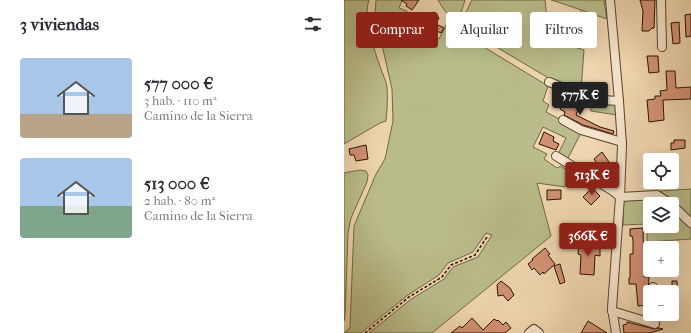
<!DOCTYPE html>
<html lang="es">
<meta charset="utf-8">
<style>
:root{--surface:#fff;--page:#f2f2f3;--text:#2b2b33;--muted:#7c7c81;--accent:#8f2418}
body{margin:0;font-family:"IM FELL French Canon",serif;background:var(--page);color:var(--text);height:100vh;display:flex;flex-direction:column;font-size:15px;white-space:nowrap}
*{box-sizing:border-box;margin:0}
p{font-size:13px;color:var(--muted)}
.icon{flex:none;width:22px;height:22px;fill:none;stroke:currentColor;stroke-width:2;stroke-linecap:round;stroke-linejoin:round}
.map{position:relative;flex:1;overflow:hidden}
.details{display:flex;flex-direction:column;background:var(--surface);width:344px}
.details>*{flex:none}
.guide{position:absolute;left:12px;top:12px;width:275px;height:36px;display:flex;gap:8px}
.controls{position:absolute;left:299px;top:153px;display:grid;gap:8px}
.controls a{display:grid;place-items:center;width:36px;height:36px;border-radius:4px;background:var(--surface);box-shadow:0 4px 16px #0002;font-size:20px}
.price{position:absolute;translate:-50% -34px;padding:0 9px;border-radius:4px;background:var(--accent);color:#fff;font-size:13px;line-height:26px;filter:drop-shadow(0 1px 2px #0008)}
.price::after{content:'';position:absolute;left:50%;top:24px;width:12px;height:9px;margin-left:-6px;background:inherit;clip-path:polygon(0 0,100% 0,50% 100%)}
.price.active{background:#222;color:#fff}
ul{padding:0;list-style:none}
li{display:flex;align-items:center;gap:12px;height:100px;padding:0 20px}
li span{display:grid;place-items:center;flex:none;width:112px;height:80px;border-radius:4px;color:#555}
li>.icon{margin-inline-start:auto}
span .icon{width:48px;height:48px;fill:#fffc;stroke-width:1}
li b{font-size:17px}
h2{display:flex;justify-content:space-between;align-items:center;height:48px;padding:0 20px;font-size:17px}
.pill{padding:0 14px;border-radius:4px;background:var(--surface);box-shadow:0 4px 16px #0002;font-size:14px;line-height:36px}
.pill.active{background:var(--accent);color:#fff}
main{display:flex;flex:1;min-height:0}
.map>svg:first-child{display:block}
.green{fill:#babd8b;stroke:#706846}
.building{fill:#d29173;stroke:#271200}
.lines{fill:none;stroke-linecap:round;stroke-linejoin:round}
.minor-casing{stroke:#59432c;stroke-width:10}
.path{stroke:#271200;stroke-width:1.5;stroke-dasharray:3 2;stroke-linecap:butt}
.minor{stroke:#f5e4cc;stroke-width:8}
</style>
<main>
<section class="details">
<h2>3 viviendas<svg class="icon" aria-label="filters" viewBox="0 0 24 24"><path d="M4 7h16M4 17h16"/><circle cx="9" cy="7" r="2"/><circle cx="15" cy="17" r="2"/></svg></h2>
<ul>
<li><span style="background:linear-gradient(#a9c7e8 70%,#b9a48a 0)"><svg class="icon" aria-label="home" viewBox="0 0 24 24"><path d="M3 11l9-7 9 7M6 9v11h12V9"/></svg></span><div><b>577 000 €</b><p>3 hab. · 110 m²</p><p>Camino de la Sierra</p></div></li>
<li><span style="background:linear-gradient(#a9c7e8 60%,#7fa58c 0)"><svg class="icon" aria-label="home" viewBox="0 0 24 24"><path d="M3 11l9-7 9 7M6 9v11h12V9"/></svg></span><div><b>513 000 €</b><p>2 hab. · 80 m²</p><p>Camino de la Sierra</p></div></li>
</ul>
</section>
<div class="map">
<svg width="347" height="333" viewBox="0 0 347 333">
<rect width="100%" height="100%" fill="#efd6b0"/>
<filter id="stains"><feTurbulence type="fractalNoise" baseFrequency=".005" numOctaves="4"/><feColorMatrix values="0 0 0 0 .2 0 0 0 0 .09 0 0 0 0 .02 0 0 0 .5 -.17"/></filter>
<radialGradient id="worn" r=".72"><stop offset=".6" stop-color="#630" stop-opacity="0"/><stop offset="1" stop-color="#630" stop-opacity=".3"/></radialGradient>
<!-- green -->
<g class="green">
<path d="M0 0H25C19 16 30 50 36 66 38 73 42 80 43 87 44 98 43 110 42 121L36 123 0 144Z"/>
<polygon points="32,0 58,0 55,8 63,11 53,33 69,41 75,29 95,39 103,23 109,24 112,33 117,39 140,47 204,86 199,101 205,105 202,112 238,131 223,160 214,154 222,138 199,127 189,147 203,154 200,159 213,168 217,166 228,174 221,187 193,183 207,236 88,333 25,333 66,300 100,279 109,267 134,257 148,235 142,233 129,252 104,263 95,275 64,295 17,333 0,333 6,328 10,226 32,174 41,159 49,121 48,89 31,14"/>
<path d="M94 0H121L118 10 113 19C104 18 98 7 94 0Z"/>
<polygon points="128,0 201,0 205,39 240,50 237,90 206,79 144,42 123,34 117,26 121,14"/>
<polygon points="207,0 260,0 263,19 214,2"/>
<polygon points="245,101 259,104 272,104 273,115 247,111"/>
<polygon points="16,170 22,171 24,175 23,182 7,218 4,233 1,317 0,321 0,173"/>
<polygon points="347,189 347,220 316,191"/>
<polygon points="312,198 323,204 306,204 306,226 328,226 328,208 347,229 347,239 303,242 303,224 279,225 279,200"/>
</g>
<!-- building -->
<g class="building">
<polygon points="57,0 75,0 68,10 62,6 63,4"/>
<polygon points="296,0 311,0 310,28 308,28 305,31 298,31 299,11"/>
<polygon points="89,12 91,13 95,18 92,24 100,28 97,33 86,28 85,29 76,25 80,18 83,20 86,14"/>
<polygon points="238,12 240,24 233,25 231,44 223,40 223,27 228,29 225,14"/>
<polygon points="347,14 347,36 342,37 341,15"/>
<polygon points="335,22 336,43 329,44 327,23"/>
<polygon points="303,56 314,56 315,72 305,73"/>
<polygon points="322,71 331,71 332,88 347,87 347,99 319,100 320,120 305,122 303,100 311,99 311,96 317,96 316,91 323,90"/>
<polygon points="232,99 237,100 232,115 256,127 270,131 269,134 239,125 220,115 221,112 216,109 219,102 228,108"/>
<polygon points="200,132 210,137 209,141 215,144 212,150 195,144"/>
<polygon points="330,140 341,140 341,148 327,150 327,143 330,143"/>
<polygon points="22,145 24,159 12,161 10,155 6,155 5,149"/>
<polygon points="258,152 267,165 259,172 250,159"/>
<polygon points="248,188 256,196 247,205 239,197"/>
<polygon points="203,190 217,190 217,199 203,200"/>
<polygon points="299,228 300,277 305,277 304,292 305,305 294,306 292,284 285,284 285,278 286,278 286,254 289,254 289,240 288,236 286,236 286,229"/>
<polygon points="235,243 256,244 256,256 251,255 250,275 236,274 237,255 234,254"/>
<polygon points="201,248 206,254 204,255 211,264 200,274 199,272 196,275 190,268 188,270 184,264 189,260 188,259"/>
<polygon points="216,264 221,282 216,284 210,266"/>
<polygon points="157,281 166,288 170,295 164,301 159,295 154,296 153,285"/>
<polygon points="328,281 333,281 334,302 328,302 328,292 314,292 314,287 328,286"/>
<polygon points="128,318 139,330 150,319 153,321 154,320 159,325 162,322 167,328 161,333 107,333 116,326 118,328"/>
<polygon points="244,321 263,333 237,333"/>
<polygon points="283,322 310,329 315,328 319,329 306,333 280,333 279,325 283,324"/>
</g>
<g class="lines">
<!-- minor casing -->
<g class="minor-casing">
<g id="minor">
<polyline points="266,0 275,101 278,145 276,197 268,308 272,333"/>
<polyline points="317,0 318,47"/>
<path d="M205 82C232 93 246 100 275 101"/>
<polyline points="219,120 237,130 278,142"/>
<polyline points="212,156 269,191 276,197 313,195 327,204"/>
<polyline points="328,205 347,223"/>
<polyline points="309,287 309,292"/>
<polyline points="268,311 311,324 310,314"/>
<polyline points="185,333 190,329 195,333"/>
</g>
</g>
<!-- path -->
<polyline class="path" points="21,333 65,297 98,277 107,265 131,255 143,237"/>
<!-- minor -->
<use href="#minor" class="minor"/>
</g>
<rect width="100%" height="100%" filter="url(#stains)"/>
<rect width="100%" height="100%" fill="url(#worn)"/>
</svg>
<div class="controls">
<a><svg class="icon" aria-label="locate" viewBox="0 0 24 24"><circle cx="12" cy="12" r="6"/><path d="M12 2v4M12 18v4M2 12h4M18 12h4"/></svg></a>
<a><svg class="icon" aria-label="layers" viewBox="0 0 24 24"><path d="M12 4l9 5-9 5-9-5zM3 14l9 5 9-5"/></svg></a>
<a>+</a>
<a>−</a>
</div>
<b class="price active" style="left:236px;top:116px">577K €</b>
<b class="price" style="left:248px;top:196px">513K €</b>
<b class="price" style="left:244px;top:257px">366K €</b>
<div class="guide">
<a class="pill active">Comprar</a>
<a class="pill">Alquilar</a>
<a class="pill">Filtros</a>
</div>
</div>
</main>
